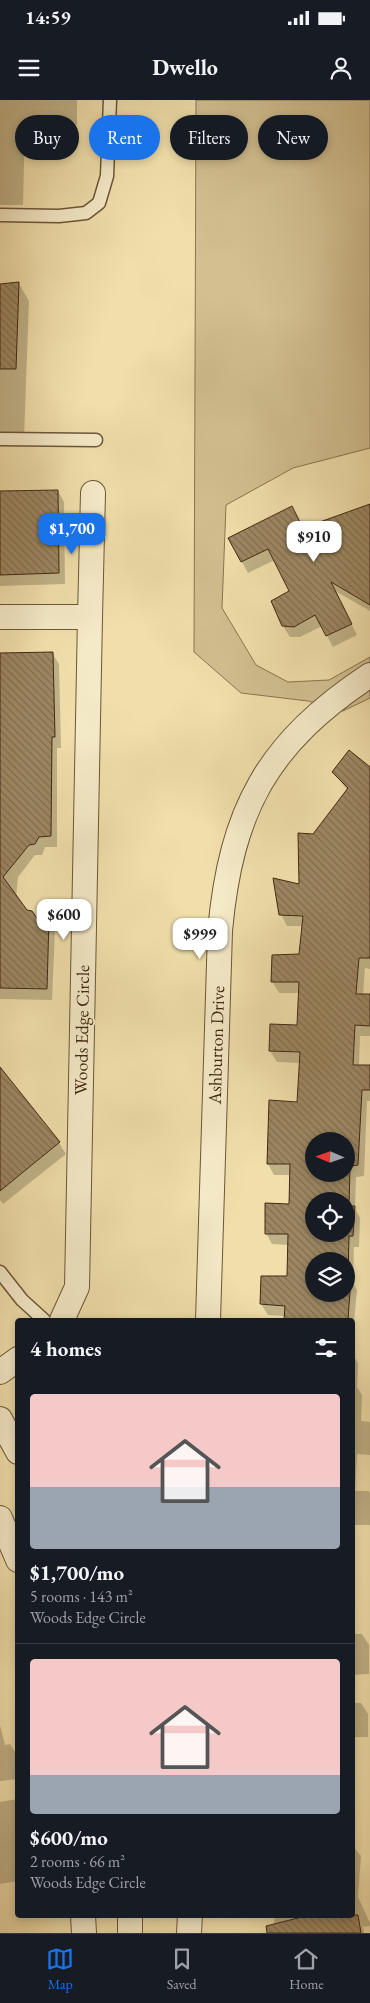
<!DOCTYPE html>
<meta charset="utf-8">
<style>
:root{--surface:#171b24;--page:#242831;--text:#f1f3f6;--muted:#9ea1a6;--line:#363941;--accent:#1a73e8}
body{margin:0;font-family:"EB Garamond",serif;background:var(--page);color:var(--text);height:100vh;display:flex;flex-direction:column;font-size:19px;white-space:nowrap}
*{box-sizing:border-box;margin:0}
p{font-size:16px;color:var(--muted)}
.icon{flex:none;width:28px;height:28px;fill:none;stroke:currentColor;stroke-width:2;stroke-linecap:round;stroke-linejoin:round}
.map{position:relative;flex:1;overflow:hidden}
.side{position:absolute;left:15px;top:1218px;width:340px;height:600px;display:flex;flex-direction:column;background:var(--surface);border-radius:5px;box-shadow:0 2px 8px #0003}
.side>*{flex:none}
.banner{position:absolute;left:15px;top:15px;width:340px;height:45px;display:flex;gap:10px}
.needle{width:32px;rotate:272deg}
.controls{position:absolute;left:305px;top:1032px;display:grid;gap:10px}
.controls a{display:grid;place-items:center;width:50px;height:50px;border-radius:50%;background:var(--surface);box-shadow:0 2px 8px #0003;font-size:25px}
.price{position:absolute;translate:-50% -42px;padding:0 11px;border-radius:10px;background:#fff;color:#222;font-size:16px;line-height:32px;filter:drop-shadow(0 1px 2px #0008)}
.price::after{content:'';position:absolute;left:50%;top:30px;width:15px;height:11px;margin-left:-8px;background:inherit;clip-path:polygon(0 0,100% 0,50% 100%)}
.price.active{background:var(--accent);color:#fff}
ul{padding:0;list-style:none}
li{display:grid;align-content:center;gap:10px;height:265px;padding:0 15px}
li+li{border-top:1px solid var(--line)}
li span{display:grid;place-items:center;height:155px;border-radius:5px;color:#555}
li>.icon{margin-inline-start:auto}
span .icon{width:90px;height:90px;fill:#fffc;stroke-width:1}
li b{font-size:21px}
h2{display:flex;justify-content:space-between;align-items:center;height:60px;padding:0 15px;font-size:21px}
.chip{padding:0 18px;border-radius:22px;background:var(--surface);box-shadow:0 2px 8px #0003;font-size:18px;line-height:45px}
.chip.active{background:var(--accent);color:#fff}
.status{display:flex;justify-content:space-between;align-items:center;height:35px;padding:0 25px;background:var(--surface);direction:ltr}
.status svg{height:14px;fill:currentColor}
header{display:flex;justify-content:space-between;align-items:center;height:65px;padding:0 15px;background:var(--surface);font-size:22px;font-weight:700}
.tab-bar{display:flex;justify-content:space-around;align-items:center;height:70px;border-top:1px solid var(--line);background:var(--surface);font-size:14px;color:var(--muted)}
.tab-bar a{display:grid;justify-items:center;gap:2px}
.tab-bar .active{color:var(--accent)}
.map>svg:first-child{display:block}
.green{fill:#d2c091;stroke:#897452}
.shadow{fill:#0003;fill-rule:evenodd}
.building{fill:url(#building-back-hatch);stroke:#402812;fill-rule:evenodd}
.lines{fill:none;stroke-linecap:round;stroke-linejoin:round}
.service-casing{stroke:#6c5638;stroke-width:15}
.minor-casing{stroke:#6c5638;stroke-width:26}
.service{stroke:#f5eac8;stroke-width:12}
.minor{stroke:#f5eac8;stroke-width:24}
.labels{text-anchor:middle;stroke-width:4;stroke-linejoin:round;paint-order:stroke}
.street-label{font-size:18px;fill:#402812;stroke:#f5eac8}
</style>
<div class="status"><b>14:59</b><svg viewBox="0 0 49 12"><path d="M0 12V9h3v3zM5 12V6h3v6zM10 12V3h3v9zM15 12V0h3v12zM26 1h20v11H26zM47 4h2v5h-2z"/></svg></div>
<header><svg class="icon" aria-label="menu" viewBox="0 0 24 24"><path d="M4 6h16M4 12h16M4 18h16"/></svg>Dwello<svg class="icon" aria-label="person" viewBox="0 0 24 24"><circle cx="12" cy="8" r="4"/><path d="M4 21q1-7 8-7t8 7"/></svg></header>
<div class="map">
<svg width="370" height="1833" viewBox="0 0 370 1833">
<defs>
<pattern id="building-back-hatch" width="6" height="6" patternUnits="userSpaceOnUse" patternTransform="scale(1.25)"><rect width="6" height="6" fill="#9c8762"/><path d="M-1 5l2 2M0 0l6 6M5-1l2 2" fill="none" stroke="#816e4f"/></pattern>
</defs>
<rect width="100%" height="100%" fill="#f0dfab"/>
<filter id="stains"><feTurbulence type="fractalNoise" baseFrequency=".004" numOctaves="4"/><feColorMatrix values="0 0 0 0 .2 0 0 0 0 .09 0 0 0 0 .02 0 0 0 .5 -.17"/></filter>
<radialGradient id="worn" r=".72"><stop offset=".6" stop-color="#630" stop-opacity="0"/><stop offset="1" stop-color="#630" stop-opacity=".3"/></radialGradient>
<!-- green -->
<polygon class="green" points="196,0 370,0 370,348 293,368 226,405 222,508 256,565 288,582 329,580 370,557 370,598 343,611 308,601 241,593 194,552"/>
<!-- shadow -->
<g class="shadow">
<polygon points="0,0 77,0 77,25 25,23 23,105 0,105"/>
<polygon points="19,184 29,201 24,338 0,338 0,185"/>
<polygon points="0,391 58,391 64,402 65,484 0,486"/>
<polygon points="370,405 370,511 335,491 357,535 333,547 322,526 300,537 290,537 283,526 291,492 275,460 248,473 242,462 303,429"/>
<polygon points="52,553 59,564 61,648 57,648 57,747 45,747 42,755 35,755 18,777 16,797 26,811 36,819 48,820 55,831 52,900 0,899 0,555"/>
<path d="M370 665V869L365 868 363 895H370V936H360L359 966 370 967V1001H367L364 1076 356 1077 355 1109 360 1118 359 1147H354L353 1183 357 1190 352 1245V1220H285L286 1216 268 1215 261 1204 288 1178 289 1145 272 1144 266 1133 290 1105 291 1075H274L268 1064 270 1001 299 1003 300 963 277 962 270 951 298 926 300 893H279L272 881 300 855 303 826H287L281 814 300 786 314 735 348 691 334 673 368 667ZM314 1041H346V1074H314ZM314 1101H346V1134H314ZM314 1161H346V1194H314Z"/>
<polygon points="0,971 59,1043 66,1054 3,1104 0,1100"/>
<polygon points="352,1253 358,1263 357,1287 362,1295 361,1321 370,1322 370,1355 357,1354 355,1391 369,1391 370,1394 370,1425 354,1425 353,1465"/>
<polygon points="352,1534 362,1534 369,1545 369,1574 352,1575"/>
<polygon points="352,1603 361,1603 368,1614 368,1637 352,1637"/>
<polygon points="0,1625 5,1645 10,1644 17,1655 18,1679 0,1681"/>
<polygon points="18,1699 18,1781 0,1784 0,1702"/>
<polygon points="352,1745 361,1756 358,1797 370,1823 370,1826 363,1827 364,1833 273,1833 275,1815 352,1815"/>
</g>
<!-- building -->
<g class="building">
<polygon points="19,182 16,269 0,269 0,184"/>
<polygon points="58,390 59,473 0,475 0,391"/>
<polygon points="370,404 370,505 331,482 352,524 326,536 315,515 294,527 282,526 271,501 289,491 268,449 241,462 228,438 292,406 303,428"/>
<polygon points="53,552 55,637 52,637 51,736 39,737 35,744 29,745 3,777 27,810 32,811 37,818 49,819 47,889 0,888 0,553"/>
<path d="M349 650 370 667V858H359L356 894H370V926L355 925 353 965H370V990H362L358 1065 350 1066 349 1106H355L353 1136H349L348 1177H351L348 1220H284L285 1206 260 1204 261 1176H287L288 1134H265V1103L289 1104 290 1064H267L269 1000 297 1002 300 952 269 951 270 924 297 925 299 882H271L272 855 299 854 303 816 279 815 273 778 299 784 298 733 313 734 348 688 332 672ZM314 1041H346V1074H314ZM314 1101H346V1134H314ZM314 1161H346V1194H314Z"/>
<polygon points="0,967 60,1042 0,1091"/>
<polygon points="310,1815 358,1815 361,1833 267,1833 266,1826"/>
</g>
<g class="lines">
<!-- service casing -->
<g class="service-casing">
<g id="service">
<polyline points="0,115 59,116 86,113 99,103 107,76 110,0"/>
<polyline points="0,339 96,340"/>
<polyline points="0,1172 22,1200 44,1220"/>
</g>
</g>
<!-- minor casing -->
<g class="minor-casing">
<g id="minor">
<polyline points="0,517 90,517 77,1187 62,1220"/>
<polyline points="90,517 93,393"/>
<path id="s1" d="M208 1220 220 831C231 710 267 643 370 575"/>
<polyline points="0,1272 18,1259"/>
<polyline points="0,1319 18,1352"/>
<polyline points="0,1418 18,1460"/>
<polyline points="83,1815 84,1833"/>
<polyline points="130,1815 130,1833"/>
<polyline points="189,1833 190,1815"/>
</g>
</g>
<!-- service -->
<use href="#service" class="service"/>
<!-- minor -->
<use href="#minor" class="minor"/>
</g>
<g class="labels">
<!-- street labels -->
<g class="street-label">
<text transform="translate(82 930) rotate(-89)" y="6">Woods Edge Circle</text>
<text dy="6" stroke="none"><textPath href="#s1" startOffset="275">Ashburton Drive</textPath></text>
</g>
</g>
<rect width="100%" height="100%" filter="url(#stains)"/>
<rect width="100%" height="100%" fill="url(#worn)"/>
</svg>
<div class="controls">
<a><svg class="needle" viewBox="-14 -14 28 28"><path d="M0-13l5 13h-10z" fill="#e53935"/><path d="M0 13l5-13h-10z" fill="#9ea1a6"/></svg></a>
<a><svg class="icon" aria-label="locate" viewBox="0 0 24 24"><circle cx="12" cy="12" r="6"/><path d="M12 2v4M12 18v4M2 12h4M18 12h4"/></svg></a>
<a><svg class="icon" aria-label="layers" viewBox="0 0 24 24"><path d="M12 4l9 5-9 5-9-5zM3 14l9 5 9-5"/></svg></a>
</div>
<b class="price active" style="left:72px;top:455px">$1,700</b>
<b class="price" style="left:314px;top:463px">$910</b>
<b class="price" style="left:64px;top:841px">$600</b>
<b class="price" style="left:200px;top:860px">$999</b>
<div class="banner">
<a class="chip">Buy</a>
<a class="chip active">Rent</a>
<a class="chip">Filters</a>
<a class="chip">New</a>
</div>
<section class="side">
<h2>4 homes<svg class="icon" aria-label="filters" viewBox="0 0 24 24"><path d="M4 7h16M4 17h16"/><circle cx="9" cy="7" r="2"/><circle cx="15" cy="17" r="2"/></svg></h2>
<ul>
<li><span style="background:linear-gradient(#f6c9c9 60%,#9aa5b1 0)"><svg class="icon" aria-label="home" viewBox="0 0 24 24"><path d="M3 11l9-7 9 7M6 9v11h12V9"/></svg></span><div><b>$1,700/mo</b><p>5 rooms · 143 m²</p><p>Woods Edge Circle</p></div></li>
<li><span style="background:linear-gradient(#f6c9c9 75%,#9aa5b1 0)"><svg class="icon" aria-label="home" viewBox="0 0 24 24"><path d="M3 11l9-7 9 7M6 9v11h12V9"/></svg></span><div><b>$600/mo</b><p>2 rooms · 66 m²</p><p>Woods Edge Circle</p></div></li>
</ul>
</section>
</div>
<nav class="tab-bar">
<a class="active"><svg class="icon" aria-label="map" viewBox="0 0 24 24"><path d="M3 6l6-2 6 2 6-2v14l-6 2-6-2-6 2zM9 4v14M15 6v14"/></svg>Map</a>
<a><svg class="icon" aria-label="saved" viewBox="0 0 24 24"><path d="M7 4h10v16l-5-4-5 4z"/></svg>Saved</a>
<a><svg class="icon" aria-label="home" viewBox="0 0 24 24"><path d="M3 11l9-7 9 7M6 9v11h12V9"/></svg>Home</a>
</nav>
